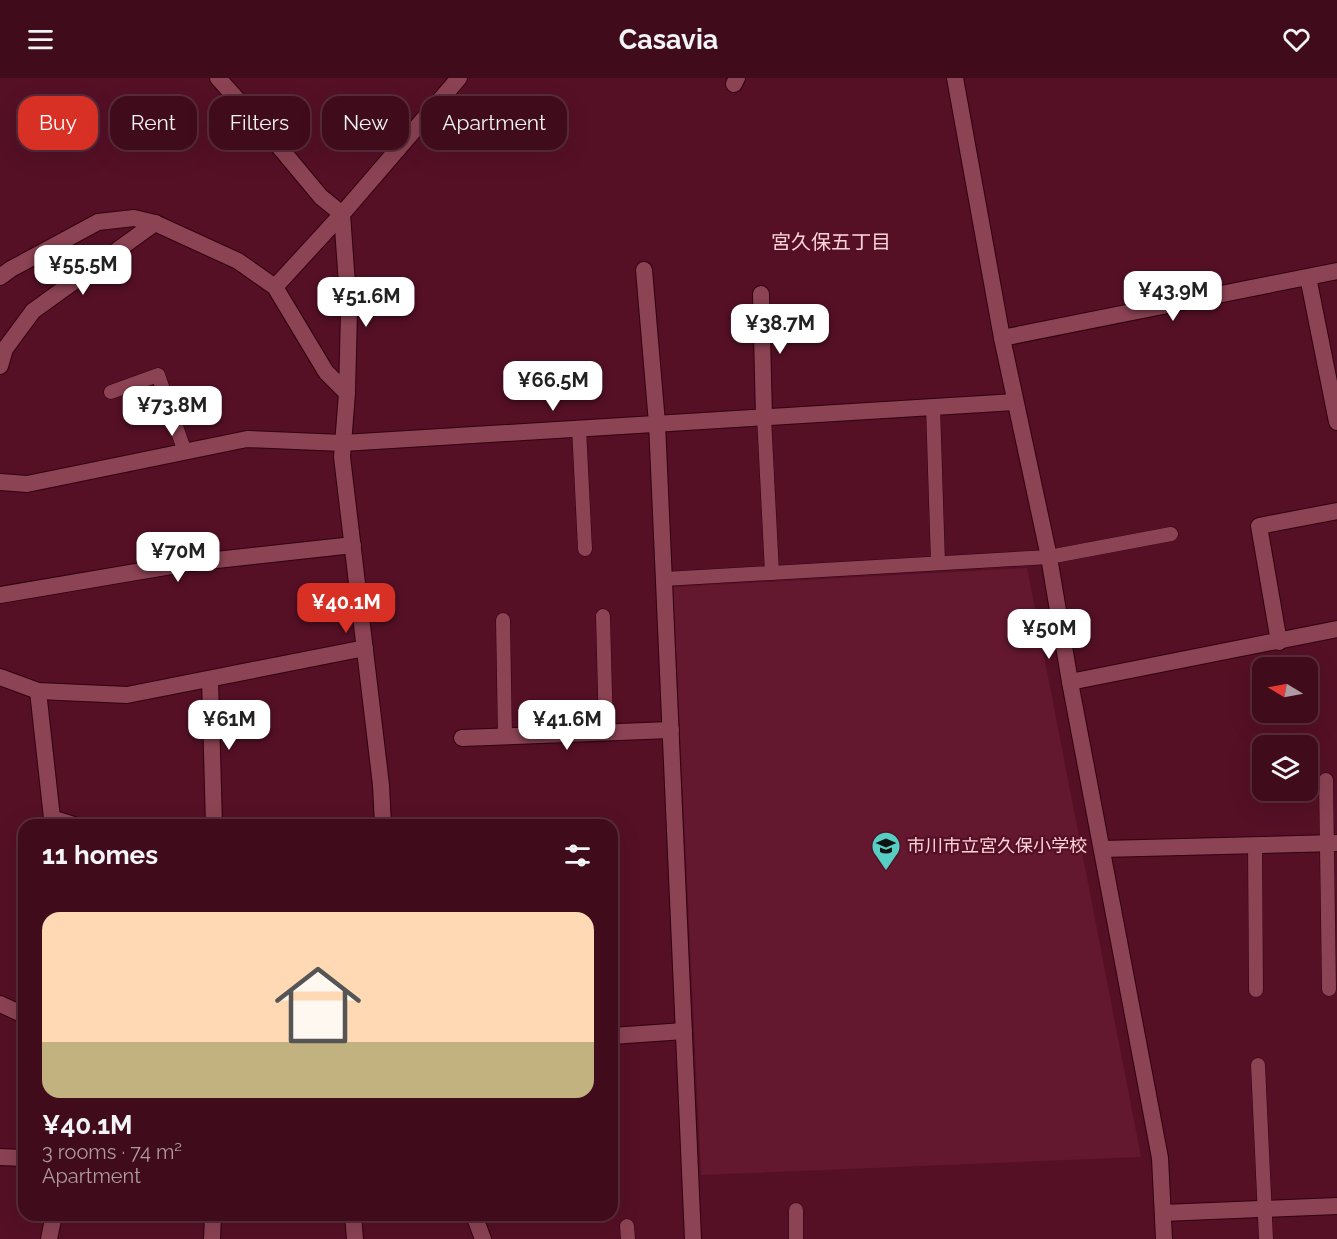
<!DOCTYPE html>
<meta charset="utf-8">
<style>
:root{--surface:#400c1c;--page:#471525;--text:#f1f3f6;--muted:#ae9ba3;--line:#592c3b;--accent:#d93025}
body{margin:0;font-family:Raleway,"Noto Sans JP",sans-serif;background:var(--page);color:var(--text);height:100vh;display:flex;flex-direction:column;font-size:22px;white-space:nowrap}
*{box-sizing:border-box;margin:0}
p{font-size:20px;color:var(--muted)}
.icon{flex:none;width:33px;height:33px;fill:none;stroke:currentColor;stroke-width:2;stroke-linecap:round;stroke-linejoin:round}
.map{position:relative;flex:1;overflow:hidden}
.panel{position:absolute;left:18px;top:741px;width:600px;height:402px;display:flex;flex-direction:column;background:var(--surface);border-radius:18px;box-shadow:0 6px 24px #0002,0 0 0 2px var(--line)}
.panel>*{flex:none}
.top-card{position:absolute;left:18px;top:18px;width:600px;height:54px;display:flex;gap:12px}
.needle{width:39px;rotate:280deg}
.fabs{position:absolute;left:1252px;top:579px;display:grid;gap:12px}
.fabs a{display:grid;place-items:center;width:66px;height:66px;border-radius:12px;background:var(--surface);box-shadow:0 6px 24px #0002,0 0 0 2px var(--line);font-size:30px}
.price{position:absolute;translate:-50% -51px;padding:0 14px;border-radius:12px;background:#fff;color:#222;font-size:20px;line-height:39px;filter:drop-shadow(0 2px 3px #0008)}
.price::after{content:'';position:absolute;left:50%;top:36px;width:18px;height:14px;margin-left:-9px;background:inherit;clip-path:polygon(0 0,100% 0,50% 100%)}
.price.on{background:var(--accent);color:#fff}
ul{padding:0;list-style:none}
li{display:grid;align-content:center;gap:12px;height:318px;padding:0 24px}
li span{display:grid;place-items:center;height:186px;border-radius:18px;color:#555}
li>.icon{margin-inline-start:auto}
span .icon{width:108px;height:108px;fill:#fffc;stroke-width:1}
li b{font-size:26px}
h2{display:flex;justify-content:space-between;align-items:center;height:72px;padding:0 24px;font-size:26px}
.tag{padding:0 21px;border-radius:18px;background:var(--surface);box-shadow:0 6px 24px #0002,0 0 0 2px var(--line);font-size:21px;line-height:54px}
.tag.on{background:var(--accent);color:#fff}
header{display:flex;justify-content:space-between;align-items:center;height:78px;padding:0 24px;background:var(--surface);font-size:27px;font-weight:700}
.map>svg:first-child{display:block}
.built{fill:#641830}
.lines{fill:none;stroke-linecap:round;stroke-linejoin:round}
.service-casing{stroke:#310010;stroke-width:15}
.minor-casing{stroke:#310010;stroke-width:18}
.service{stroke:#8c4354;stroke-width:14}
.minor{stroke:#8c4354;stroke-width:16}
.labels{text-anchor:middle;stroke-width:4.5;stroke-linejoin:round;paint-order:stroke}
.poi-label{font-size:18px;fill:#ffd3da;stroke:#551026;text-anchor:start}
.neighbourhood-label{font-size:20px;fill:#ffd3da;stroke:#551026}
</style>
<header><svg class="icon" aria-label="menu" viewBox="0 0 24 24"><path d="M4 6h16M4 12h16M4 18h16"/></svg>Casavia<svg class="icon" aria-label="heart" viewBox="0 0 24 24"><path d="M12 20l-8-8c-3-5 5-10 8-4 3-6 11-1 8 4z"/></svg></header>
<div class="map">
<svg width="1337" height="1161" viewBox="0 0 1337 1161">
<rect width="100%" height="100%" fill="#551026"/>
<!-- built -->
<polygon class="built" points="1027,490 1141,1079 701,1097 673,509"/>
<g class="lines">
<!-- service casing -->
<g class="service-casing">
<g id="service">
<polyline points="111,314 158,297 185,374"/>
<polyline points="933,329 938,485"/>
<polyline points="764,339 772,495"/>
<polyline points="579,350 585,471"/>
<polyline points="664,501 1049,479 1171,456"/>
<polyline points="603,538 606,654"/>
<polyline points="503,542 505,659"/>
<polyline points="1326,702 1329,911"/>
<polyline points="1255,767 1256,912"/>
<polyline points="1258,987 1266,1161"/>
<polyline points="627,1148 628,1161"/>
<polyline points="796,1161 796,1132"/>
</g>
</g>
<!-- minor casing -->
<g class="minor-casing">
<g id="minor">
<polyline points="218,0 276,65 321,119 342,136 349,234 347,315 342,379 381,707 383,747"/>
<polyline points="955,0 1002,260 1049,479 1070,604 1160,1080 1164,1161"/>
<polyline points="734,6 737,0"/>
<polyline points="644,192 657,345 693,1161"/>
<polyline points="0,199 11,191 98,144 134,140 155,145 238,183 275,209 326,294 347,315"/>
<polyline points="1308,199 1337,344"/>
<polyline points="275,209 342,136 459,0"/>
<polyline points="761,216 764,339"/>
<polyline points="1002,260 1337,193"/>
<polyline points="0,288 5,271 33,233 155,145"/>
<polyline points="0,404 27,406 247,361 343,365 1015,324"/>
<polyline points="0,517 189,485 353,467"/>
<polyline points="1279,564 1259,448 1337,433"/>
<polyline points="0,599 38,613 127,617 365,570"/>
<polyline points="210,601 214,747"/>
<polyline points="1070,604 1337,551"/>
<polyline points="38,613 52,740 51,747"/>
<polyline points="462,660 671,652"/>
<polyline points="52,740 74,747"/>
<polyline points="1102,771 1337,765"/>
<polyline points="0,926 24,937"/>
<polyline points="612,958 684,953"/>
<polyline points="0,1079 24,1080"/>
<polyline points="1163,1135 1337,1128"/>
<polyline points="353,1137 355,1161"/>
<polyline points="474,1137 483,1161"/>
<polyline points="49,1161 54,1137"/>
<polyline points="212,1161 213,1137"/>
</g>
</g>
<!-- service -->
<use href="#service" class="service"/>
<!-- minor -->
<use href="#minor" class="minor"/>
</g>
<!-- icons -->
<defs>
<g id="school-pin" transform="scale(1.5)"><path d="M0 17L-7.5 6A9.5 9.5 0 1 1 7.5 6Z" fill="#56cec3" stroke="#551026"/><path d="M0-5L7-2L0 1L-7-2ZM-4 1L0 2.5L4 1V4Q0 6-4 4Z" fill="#111"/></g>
</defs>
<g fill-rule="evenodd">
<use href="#school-pin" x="886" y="768"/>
</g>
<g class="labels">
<!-- poi labels -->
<g class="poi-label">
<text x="907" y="774">市川市立宮久保小学校</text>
</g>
<!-- neighbourhood labels -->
<g class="neighbourhood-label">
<text x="831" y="171">宮久保五丁目</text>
</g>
</g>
</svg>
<div class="fabs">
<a><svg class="needle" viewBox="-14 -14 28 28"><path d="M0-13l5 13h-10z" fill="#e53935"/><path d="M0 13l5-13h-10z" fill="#ae9ba3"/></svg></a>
<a><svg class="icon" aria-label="layers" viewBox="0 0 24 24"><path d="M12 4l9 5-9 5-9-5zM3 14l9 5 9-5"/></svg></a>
</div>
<b class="price" style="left:83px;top:218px">¥55.5M</b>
<b class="price" style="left:1173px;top:244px">¥43.9M</b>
<b class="price" style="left:366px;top:250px">¥51.6M</b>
<b class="price" style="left:780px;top:277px">¥38.7M</b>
<b class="price" style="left:553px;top:334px">¥66.5M</b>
<b class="price" style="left:172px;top:359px">¥73.8M</b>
<b class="price" style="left:178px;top:505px">¥70M</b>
<b class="price on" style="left:346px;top:556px">¥40.1M</b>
<b class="price" style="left:1049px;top:582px">¥50M</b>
<b class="price" style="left:229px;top:673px">¥61M</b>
<b class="price" style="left:567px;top:673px">¥41.6M</b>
<div class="top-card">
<a class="tag on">Buy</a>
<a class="tag">Rent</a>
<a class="tag">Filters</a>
<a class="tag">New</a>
<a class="tag">Apartment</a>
</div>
<section class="panel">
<h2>11 homes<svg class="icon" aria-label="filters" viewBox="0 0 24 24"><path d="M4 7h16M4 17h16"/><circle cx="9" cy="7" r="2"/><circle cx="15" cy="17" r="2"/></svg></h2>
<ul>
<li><span style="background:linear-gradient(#ffd9b3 70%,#c2b280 0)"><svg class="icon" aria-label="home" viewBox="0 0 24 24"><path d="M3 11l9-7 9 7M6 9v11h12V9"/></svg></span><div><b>¥40.1M</b><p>3 rooms · 74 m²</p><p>Apartment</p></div></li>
</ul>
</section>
</div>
